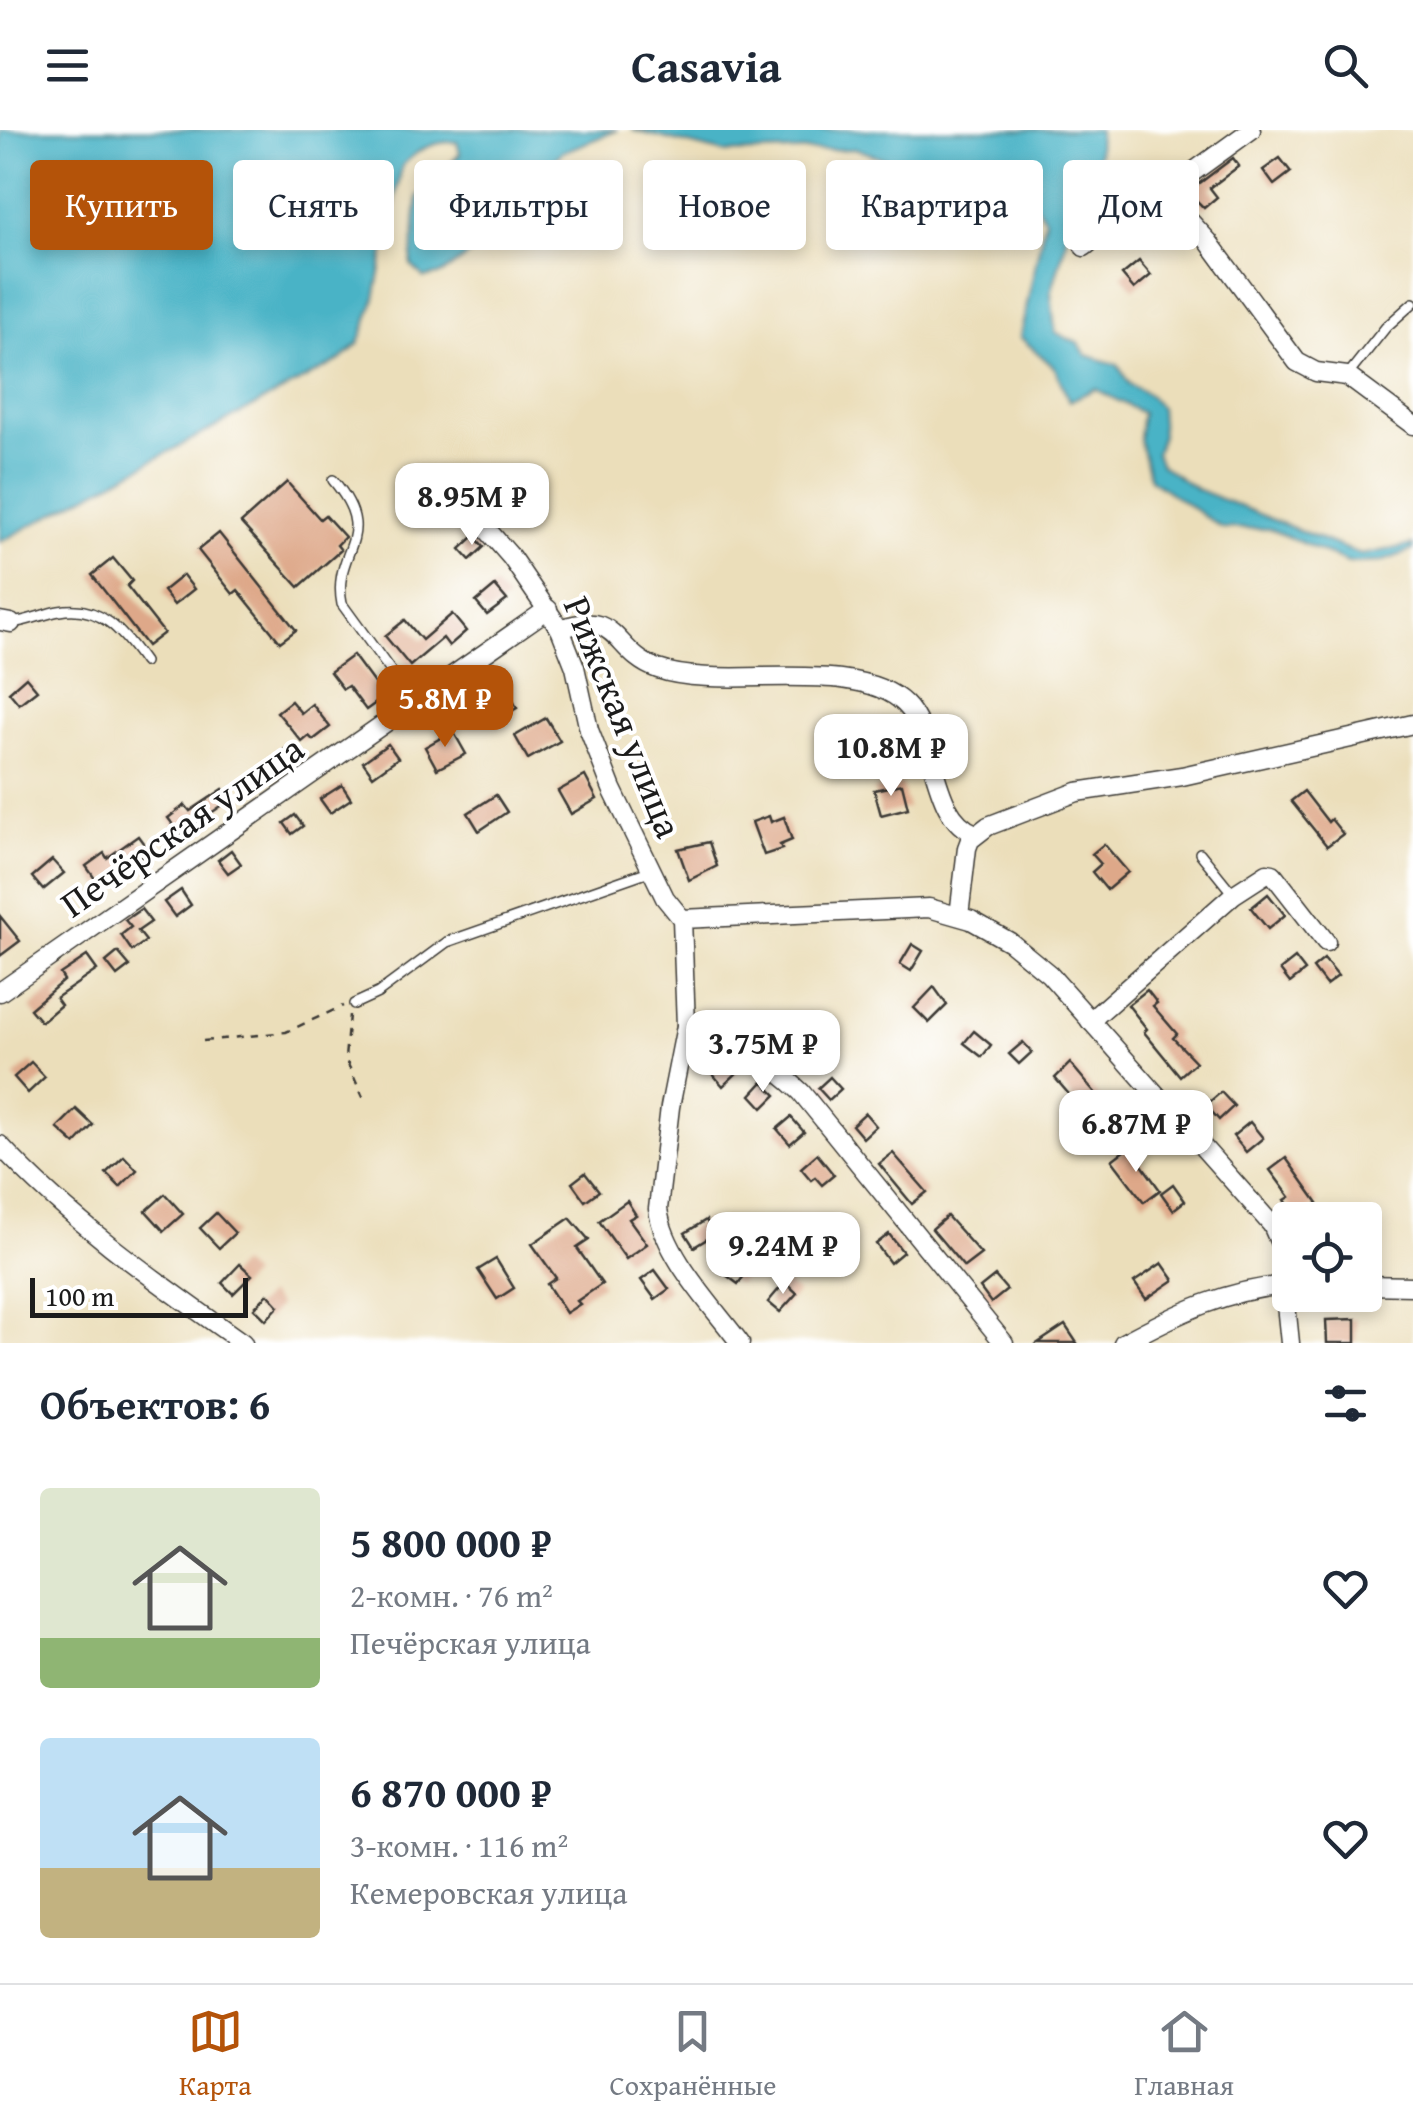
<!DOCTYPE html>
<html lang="ru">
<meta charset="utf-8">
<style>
:root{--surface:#fff;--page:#f6f6f7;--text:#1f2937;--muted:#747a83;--line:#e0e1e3;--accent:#b45309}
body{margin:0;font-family:"Gentium Book Plus",serif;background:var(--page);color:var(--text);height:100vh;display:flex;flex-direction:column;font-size:38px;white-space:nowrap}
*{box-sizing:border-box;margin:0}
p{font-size:32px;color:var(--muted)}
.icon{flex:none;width:55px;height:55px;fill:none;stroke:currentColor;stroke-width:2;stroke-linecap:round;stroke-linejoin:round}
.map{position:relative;height:1213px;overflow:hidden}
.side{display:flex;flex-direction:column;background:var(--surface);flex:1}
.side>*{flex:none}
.hud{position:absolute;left:30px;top:30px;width:1355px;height:90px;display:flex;gap:20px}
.buttons{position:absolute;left:1272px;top:1072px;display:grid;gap:20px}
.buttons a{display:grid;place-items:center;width:110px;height:110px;border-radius:10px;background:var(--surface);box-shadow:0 5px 15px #0003;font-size:50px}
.scale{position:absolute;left:30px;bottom:25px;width:218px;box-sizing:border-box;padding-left:10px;border:5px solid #1c1c1c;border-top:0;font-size:28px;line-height:35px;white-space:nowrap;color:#1c1c1c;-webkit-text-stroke:8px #fff;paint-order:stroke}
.price{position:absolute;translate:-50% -85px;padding:0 22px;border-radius:20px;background:#fff;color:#222;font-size:32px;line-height:65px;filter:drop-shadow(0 2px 5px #0008)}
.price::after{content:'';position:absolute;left:50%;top:60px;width:30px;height:22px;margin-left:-15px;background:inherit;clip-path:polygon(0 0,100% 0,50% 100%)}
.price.current{background:var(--accent);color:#fff}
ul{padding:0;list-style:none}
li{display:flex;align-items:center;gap:30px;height:250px;padding:0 40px}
li span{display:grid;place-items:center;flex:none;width:280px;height:200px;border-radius:10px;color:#555}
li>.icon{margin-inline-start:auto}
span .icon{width:120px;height:120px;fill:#fffc;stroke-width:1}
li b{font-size:42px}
h2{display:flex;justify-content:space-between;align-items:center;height:120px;padding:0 40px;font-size:42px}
.tag{padding:0 35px;border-radius:10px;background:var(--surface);box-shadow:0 5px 15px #0003;font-size:35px;line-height:90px}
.tag.current{background:var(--accent);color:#fff}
header{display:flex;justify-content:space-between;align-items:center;height:130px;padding:0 40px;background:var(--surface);font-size:45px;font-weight:700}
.tabs{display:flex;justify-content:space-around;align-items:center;height:140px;border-top:2px solid var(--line);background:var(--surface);font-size:28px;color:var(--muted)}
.tabs a{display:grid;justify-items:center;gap:5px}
.tabs .current{color:var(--accent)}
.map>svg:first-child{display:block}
.water{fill:#48b3c6;stroke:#326871;stroke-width:2.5}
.building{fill:#dea889}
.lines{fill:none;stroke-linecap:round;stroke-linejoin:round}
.service-casing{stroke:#3b3934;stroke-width:12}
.minor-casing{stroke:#3b3934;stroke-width:21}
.path{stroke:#3b3934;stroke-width:2.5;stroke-dasharray:8 8;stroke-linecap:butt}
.service{stroke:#fff;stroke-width:9}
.minor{stroke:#fff;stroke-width:18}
.labels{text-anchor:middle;stroke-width:8;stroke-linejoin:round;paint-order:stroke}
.street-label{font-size:38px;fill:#1c1c1c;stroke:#fff}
</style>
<header><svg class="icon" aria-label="menu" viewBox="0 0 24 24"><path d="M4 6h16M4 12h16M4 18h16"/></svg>Casavia<svg class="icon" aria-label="search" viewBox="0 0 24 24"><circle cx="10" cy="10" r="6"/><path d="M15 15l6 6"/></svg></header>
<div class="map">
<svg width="1413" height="1213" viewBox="0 0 1413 1213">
<rect width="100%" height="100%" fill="#fff"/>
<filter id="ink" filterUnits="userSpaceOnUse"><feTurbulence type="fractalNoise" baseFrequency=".01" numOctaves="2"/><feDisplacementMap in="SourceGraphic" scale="20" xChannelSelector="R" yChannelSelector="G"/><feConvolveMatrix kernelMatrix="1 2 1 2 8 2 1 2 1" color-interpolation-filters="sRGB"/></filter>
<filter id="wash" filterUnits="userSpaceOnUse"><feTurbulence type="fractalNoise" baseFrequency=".0048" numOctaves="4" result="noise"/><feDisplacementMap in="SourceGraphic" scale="40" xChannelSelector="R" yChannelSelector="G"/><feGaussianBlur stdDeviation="2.25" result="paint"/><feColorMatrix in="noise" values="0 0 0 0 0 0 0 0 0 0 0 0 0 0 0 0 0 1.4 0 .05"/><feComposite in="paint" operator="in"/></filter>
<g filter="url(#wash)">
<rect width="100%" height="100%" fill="#ebdeba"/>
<!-- water -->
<g class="water">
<path d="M0 0H618L562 22 531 52 519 97 507 106 486 112 442 144 424 148 411 135 418 66 460 24 457 12C433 11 418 19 402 36L374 173 359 213 342 229 0 412Z"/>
<polygon points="631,0 1099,0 1098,25 1066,81 1066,112 1051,163 1055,202 1079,214 1086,225 1118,235 1129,254 1149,265 1160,278 1162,305 1156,323 1161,335 1196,359 1361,425 1413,415 1413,420 1381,432 1348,433 1270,399 1222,398 1150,349 1139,308 1142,283 1095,259 1069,271 1055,238 1020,207 1045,89 1011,39 935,47 857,19 725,23"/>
</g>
<g id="blocks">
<!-- building -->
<g class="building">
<polygon points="1233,28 1239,36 1210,58 1217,67 1204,78 1188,62"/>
<polygon points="1280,28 1291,42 1274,55 1263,40"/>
<polygon points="1153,84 1168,100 1156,110 1142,94"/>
<polygon points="1139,131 1151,145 1134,159 1122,145"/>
<polygon points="287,352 320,389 325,385 345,407 337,415 341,420 299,457 241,393"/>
<polygon points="219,403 296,500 280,512 238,460 233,464 198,420"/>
<polygon points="474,406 484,417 470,430 460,419"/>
<polygon points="113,428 132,451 127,456 164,503 147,516 92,445"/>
<polygon points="183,445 194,459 174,475 163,461"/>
<polygon points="495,456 507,470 487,485 476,472"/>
<polygon points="452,484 466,501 449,516 443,508 410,536 385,506 405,490 422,510"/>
<polygon points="353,525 384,567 366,580 348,556 343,559 330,542"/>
<polygon points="26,547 37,560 19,574 9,562"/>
<polygon points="509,563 517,578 499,588 490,574"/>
<polygon points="291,571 301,583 312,574 330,597 313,610 309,606 302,612 277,582"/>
<polygon points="546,588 560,611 528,629 515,606"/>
<polygon points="453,601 466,624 437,639 425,617"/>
<polygon points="388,614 398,628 373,646 363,632"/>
<polygon points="285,619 293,630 277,642 269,631"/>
<polygon points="585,646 597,669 571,684 558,661"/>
<polygon points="902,654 908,678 881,685 874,660"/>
<polygon points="342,655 351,669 330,683 320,669"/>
<polygon points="223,659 230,670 198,692 200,695 183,708 168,688 185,675 190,681"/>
<polygon points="1304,661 1328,692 1331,689 1343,704 1327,716 1291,671"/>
<polygon points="496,665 507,682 479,701 468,683"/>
<polygon points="295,685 303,696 292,704 284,693"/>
<polygon points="769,686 771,692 784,687 792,710 780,715 782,719 764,725 752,692"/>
<polygon points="138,706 149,721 100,756 86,736 104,723 107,728"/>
<polygon points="709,712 717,736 689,750 678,719"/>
<polygon points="1104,714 1128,742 1107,760 1092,742 1101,734 1092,724"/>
<polygon points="231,720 241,734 228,743 218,730"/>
<polygon points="52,730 64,743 43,760 32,747"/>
<polygon points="181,760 191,775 175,787 164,772"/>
<polygon points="1268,764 1285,785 1268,799 1251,778"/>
<polygon points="141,779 151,792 138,801 146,811 132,821 121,805 131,797 125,790"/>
<polygon points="0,786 20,811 0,826"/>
<polygon points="912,814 923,821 911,841 900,834"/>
<polygon points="118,822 130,836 117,846 106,832"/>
<polygon points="87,826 97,840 56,868 61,875 41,892 30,879 64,850 60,844"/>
<polygon points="1295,828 1305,841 1290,853 1280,840"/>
<polygon points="1324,829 1338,846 1326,855 1313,838"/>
<polygon points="934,857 947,875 929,893 914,878"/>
<polygon points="1147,860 1157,873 1153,876 1177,904 1173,908 1196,932 1180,946 1144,902 1147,899 1128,875"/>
<polygon points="974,901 991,915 982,927 964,913"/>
<polygon points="801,911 814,925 800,939 787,925"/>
<polygon points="1023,912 1032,922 1019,934 1009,924"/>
<polygon points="726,929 738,942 723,956 711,942"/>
<polygon points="31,932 45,947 28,963 14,947"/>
<polygon points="1070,933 1103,972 1087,985 1055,948"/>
<polygon points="830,947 841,959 829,970 818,958"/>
<polygon points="763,952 776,965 763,978 751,965"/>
<polygon points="1221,962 1234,976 1219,990 1206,975"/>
<polygon points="76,979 93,995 75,1014 57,998"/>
<polygon points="865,983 876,996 863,1008 852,995"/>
<polygon points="791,987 804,1002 790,1014 777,999"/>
<polygon points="1250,992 1263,1008 1246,1022 1233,1006"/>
<polygon points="1129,1017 1160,1060 1144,1072 1112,1030"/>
<polygon points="893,1023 927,1062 912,1074 879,1034"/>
<polygon points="817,1024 834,1045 822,1055 815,1047 811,1050 801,1038"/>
<polygon points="124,1026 137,1040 120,1057 106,1043"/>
<polygon points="1286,1028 1318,1073 1296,1087 1285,1070 1290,1067 1270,1040"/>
<polygon points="585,1043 599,1061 585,1071 572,1053"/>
<polygon points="1173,1054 1185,1071 1173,1080 1161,1063"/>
<polygon points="165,1064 183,1084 164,1101 146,1081"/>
<polygon points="627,1071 636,1085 629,1089 647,1114 626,1129 599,1091"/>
<polygon points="216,1083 235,1103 219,1118 200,1098"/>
<polygon points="947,1086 981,1124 964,1137 932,1099"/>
<polygon points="570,1088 589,1110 577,1118 602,1154 577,1171 580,1174 566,1183 547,1154 556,1148 532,1114"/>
<polygon points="706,1090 715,1104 694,1117 685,1103"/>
<polygon points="889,1104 903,1122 890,1133 876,1114"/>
<polygon points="733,1127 749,1139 738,1154 722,1142"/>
<polygon points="496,1129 514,1158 497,1169 478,1140"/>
<polygon points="1162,1133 1174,1150 1146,1169 1134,1152"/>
<polygon points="240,1134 252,1145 233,1164 222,1153"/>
<polygon points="655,1140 669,1159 655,1169 641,1150"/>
<polygon points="995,1146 1007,1160 991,1173 980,1158"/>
<polygon points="785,1152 797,1163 780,1182 768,1172"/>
<polygon points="268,1164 279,1176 266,1190 254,1178"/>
<polygon points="1356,1189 1356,1213 1327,1213 1326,1190"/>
<polygon points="1065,1195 1077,1213 1038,1213"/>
</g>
</g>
</g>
<g filter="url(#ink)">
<use href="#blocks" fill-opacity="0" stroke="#3b3934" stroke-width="2.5"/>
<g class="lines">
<!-- service casing -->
<g class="service-casing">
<g id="service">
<polyline points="1347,246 1386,197 1413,173"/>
<path d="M333 350C383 409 331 419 342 474L414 573"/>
<path d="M11 493C28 491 43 484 59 481 100 473 123 502 144 532"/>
<polyline points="1200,723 1233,764"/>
<polyline points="354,874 378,863 447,812 652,740"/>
</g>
</g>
<!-- minor casing -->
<g class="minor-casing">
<g id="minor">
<polyline points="1164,63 1208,111 1297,232 1316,242 1347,246 1413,295"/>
<polyline points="1084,117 1150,65 1164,63 1251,0"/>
<path d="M477 388 511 427 560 499 575 537 589 600 612 659 665 768 682 789 686 896 670 977 658 1079C664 1126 712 1175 740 1213"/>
<polyline points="0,491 11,493"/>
<path d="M560 499C621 478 612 523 658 539 723 562 856 525 905 574 938 606 929 688 976 704"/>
<polyline points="959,786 967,718 970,710 988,696 1077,662 1182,646 1413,594"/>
<polyline points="682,789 929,778 971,790 1010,812 1049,844 1272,1095 1286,1127 1284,1155 1290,1213"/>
<polyline points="0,862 548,479"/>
<polyline points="1090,891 1233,765 1267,743 1273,744 1326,812"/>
<path d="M686 896C731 908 768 930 801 962L1004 1213"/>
<path d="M0 1015C72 1093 157 1152 243 1213"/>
<polyline points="1365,1155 1413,1156"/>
<path d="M1123 1213C1176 1184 1229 1158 1290 1155"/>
</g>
</g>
<!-- path -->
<g class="path">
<polyline points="349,885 345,928 363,967"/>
<polyline points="203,911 286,902 343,876"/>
</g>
<!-- service -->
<use href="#service" class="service"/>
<!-- minor -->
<use href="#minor" class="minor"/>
</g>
</g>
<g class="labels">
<!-- street labels -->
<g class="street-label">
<text transform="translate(623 587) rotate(68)" y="13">Рижская улица</text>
<text transform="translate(182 696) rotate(-35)" y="13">Печёрская улица</text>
</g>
</g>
</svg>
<div class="buttons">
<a><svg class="icon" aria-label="locate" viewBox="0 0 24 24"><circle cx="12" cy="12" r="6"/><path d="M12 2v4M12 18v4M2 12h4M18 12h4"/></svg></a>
</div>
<div class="scale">100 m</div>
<b class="price" style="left:472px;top:418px">8.95M ₽</b>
<b class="price current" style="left:445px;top:620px">5.8M ₽</b>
<b class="price" style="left:891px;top:669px">10.8M ₽</b>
<b class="price" style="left:763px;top:965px">3.75M ₽</b>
<b class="price" style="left:1136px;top:1045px">6.87M ₽</b>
<b class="price" style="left:783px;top:1167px">9.24M ₽</b>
<div class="hud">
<a class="tag current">Купить</a>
<a class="tag">Снять</a>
<a class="tag">Фильтры</a>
<a class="tag">Новое</a>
<a class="tag">Квартира</a>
<a class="tag">Дом</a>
</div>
</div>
<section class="side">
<h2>Объектов: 6<svg class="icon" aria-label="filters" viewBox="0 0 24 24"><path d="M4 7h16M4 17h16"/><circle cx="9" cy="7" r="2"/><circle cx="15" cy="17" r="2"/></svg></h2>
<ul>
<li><span style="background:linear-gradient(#dfe7d0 75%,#8fb573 0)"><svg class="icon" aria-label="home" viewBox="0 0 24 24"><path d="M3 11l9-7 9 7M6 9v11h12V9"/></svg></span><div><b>5 800 000 ₽</b><p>2-комн. · 76 m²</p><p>Печёрская улица</p></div><svg class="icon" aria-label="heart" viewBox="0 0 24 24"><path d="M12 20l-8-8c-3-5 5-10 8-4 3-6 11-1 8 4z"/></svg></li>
<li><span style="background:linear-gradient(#bfe0f5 65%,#c2b280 0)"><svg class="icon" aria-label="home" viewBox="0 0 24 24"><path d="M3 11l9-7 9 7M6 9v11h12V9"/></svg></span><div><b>6 870 000 ₽</b><p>3-комн. · 116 m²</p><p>Кемеровская улица</p></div><svg class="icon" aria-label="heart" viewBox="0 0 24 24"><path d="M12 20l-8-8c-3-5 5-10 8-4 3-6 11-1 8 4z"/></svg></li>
</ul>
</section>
<nav class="tabs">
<a class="current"><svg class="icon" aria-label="map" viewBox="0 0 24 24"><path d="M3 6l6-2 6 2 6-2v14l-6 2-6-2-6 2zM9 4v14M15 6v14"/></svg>Карта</a>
<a><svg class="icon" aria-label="saved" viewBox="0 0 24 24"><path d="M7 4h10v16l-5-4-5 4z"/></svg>Сохранённые</a>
<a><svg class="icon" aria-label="home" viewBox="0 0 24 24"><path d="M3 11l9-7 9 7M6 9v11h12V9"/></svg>Главная</a>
</nav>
